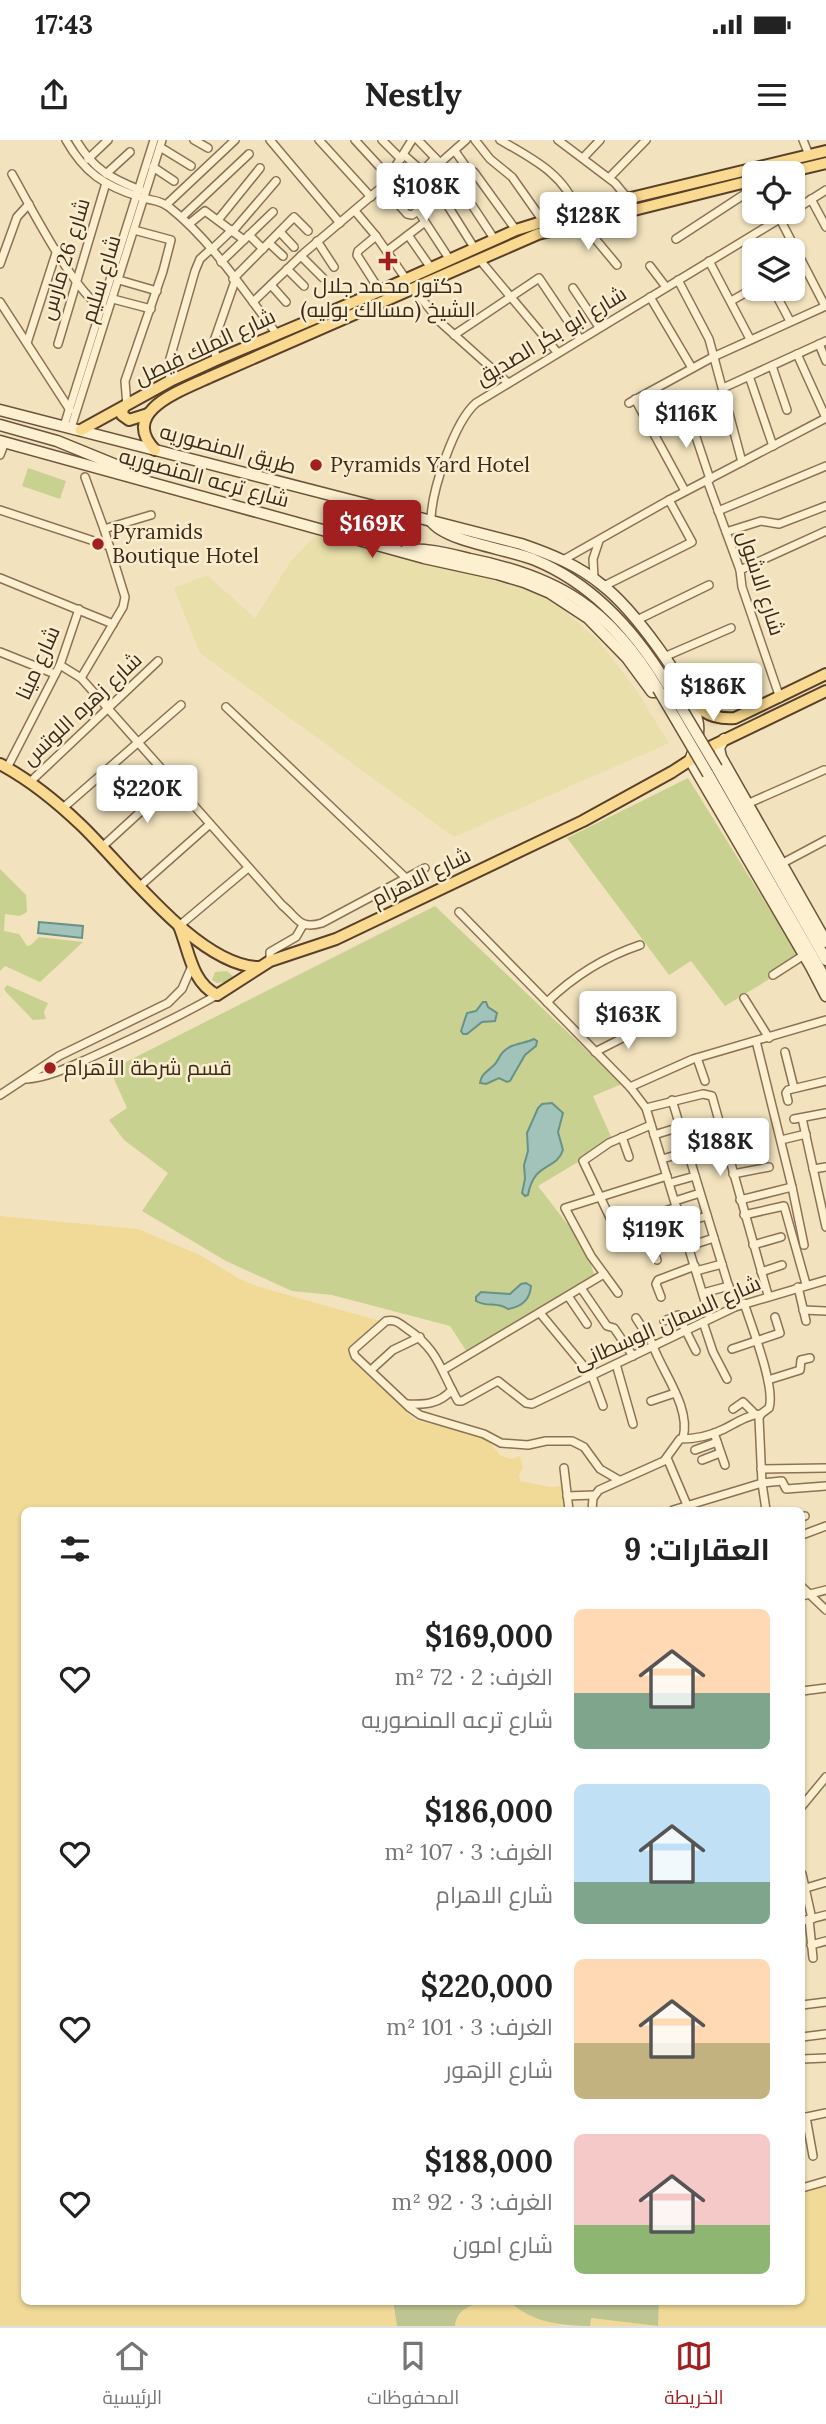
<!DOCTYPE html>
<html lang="ar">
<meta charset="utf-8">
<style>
:root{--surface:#fff;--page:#f2f2f2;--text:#222;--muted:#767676;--line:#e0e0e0;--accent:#a11f1f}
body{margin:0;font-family:Lora,Cairo,serif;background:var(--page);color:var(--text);direction:rtl;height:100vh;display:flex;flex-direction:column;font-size:26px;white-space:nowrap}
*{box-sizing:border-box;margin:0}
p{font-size:23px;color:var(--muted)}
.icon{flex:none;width:38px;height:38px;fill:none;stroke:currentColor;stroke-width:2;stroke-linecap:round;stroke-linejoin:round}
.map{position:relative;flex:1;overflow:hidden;direction:ltr}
.sheet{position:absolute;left:21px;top:1367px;width:784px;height:798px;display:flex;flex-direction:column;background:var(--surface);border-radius:10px;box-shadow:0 2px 5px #0004;direction:rtl}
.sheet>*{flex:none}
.buttons{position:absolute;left:742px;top:21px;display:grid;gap:14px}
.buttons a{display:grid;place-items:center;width:63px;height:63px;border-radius:10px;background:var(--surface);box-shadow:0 2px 5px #0004;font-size:35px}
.price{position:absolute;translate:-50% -60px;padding:0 16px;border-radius:7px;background:#fff;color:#222;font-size:23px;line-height:46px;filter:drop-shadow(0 2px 4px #0008)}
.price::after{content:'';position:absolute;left:50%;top:42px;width:21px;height:16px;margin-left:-10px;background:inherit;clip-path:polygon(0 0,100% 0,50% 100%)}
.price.active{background:var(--accent);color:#fff}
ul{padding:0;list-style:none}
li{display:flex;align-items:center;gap:21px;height:175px;padding:0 35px}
li span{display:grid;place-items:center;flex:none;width:196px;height:140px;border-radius:10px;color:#555}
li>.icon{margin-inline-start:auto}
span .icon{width:84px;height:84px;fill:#fffc;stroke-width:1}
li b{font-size:30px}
h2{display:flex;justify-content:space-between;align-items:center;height:84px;padding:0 35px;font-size:30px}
.status{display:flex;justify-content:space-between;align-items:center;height:49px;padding:0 35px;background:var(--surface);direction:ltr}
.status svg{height:19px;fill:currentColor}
header{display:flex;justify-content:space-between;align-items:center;height:91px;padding:0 35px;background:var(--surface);font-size:32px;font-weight:700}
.menu{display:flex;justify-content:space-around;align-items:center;height:98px;border-top:2px solid var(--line);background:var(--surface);font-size:19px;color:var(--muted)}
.menu a{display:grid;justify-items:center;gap:4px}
.menu .active{color:var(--accent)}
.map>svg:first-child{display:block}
.farmland{fill:#e8dfaa}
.green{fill:#c9d191}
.sand{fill:#f1da97}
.cemetery{fill:#bec591}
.water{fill:#a2c3b9;stroke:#689287;stroke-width:2}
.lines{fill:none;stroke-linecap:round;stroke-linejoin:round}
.street-casing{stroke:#8c7255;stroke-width:10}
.secondary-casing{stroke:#6d5338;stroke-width:13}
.primary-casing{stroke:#59402a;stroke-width:14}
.street{stroke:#fcf0d1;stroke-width:7}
.secondary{stroke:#fcf0d1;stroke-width:10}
.primary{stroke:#fada91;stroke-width:10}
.secondary-bridge-casing{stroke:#6d5338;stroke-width:13;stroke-linecap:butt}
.secondary-bridge{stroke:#fcf0d1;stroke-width:10}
.poi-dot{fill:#a11f1f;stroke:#f9edce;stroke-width:2.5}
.labels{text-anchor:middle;stroke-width:5;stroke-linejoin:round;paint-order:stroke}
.street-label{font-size:21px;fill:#3a2a1b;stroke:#f9edce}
.poi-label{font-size:21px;fill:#3a2a1b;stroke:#f9edce;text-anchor:start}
</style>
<div class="status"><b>17:43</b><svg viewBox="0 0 49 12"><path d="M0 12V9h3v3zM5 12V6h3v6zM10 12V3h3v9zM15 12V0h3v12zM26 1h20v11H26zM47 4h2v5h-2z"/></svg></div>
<header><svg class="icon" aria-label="menu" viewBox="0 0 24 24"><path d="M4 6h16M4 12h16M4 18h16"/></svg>Nestly<svg class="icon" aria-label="share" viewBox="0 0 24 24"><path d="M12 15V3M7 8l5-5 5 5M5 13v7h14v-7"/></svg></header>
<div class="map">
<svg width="826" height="2186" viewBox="0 0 826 2186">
<rect width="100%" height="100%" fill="#f2e3be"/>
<!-- farmland -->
<polygon class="farmland" points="318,393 546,455 598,500 637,551 669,603 454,697 200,513 174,448 207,435 255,478 291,421"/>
<!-- green -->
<g class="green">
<polygon points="28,328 66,341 60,359 22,346"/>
<polygon points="688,638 801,820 725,866 691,821 669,835 567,698"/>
<polygon points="0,729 26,755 27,772 20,776 5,774 4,791 19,794 27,806 31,805 39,797 83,802 40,842 5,826 0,831"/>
<polygon points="435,766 622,944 593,956 613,1001 538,1046 585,1107 596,1140 467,1212 450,1186 332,1155 292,1151 226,1121 142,1071 168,1033 124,1000 109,980 127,968 110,930"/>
<polygon points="227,831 233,836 230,841 217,843 212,840 215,832"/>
<polygon points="7,845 48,863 44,872 46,879 33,880 6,852 4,849"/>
</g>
<!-- sand -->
<g class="sand">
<polygon points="0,1076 138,1089 200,1115 238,1138 256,1146 380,1181 347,1212 415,1280 485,1297 501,1316 512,1319 520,1316 523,1327 519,1335 520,1341 551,1347 560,1346 560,1343 563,1342 567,1370 24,1370 24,2161 393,2161 397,2186 0,2186"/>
<polygon points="826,2043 826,2186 590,2186 591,2178 658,2186 659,2161 802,2161 802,2050"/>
<path d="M486 2161H509L517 2168 562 2186H455C457 2168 471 2166 486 2161Z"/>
</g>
<!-- cemetery -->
<g class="cemetery">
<path d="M393 2161H486C471 2166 457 2168 455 2186H397Z"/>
<path d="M509 2161H659L658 2186 591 2178 590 2186C562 2186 530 2182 509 2161Z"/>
</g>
<!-- water -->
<g class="water">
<polygon points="39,782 83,786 82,798 38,793"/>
<polygon points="483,862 486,862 488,867 497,873 495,881 482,882 467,894 463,894 461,891 467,873 476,871"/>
<path d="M534 899 537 901 536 906 525 915 510 941 507 942 499 938 486 944 480 943C481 934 487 932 493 926 498 922 499 916 503 912 511 903 524 904 534 899Z"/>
<path d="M552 963 563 973 558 992 563 1010C556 1031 534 1021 528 1055L525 1056 522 1053 525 1039 524 1025 528 1011 527 993 538 968 542 964Z"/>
<path d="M526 1143 531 1146C530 1160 521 1167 508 1169 496 1161 488 1168 476 1161V1157L481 1152 510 1154 521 1144Z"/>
</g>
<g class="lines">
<!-- street casing -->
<g class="street-casing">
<g id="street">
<path d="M66 0C84 32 104 46 140 57 150 61 159 59 169 67 210 99 245 152 276 193"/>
<path d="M76 0C93 29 110 38 140 50"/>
<polyline points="194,0 208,8"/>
<polyline points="270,0 340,83"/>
<polyline points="319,0 371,57"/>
<polyline points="355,0 390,38"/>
<polyline points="382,0 401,19"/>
<polyline points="418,0 443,26 441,33 450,49"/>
<polyline points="475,0 490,19 512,37 543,81"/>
<path d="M500 0C531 18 565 34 577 71"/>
<polyline points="558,0 615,43 629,60"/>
<polyline points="803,0 809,15"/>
<polyline points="160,7 191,26"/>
<polyline points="455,11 471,34"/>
<polyline points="404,15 422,31"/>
<polyline points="583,18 600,0"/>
<polyline points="88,19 108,0"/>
<polyline points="440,23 466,0"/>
<polyline points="153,27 174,41"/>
<path d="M12 34C30 66 74 152 102 168"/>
<polyline points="106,34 130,12"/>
<polyline points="609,38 646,0"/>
<polyline points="458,44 495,100"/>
<polyline points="382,46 407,74 412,75 474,32 516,90"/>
<polyline points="441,55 475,109"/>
<polyline points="811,59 826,87"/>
<polyline points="395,61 435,18"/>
<polyline points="166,65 235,0"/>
<polyline points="355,71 376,96 406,139"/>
<polyline points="418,71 450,120"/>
<polyline points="793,71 826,50"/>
<polyline points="182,77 249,14"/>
<polyline points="780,79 825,166"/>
<polyline points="218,80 260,28"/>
<polyline points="582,83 617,125"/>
<polyline points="189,84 205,71 244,100"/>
<polyline points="233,91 276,41"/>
<polyline points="280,92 294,107"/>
<polyline points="249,95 263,109"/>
<polyline points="408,95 431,128"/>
<polyline points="376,96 358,111 357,115 380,151"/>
<polyline points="676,99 754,48"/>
<polyline points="317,101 334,127"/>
<polyline points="269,103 283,116"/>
<polyline points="211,110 232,90"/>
<polyline points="387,111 425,82"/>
<polyline points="301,116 323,138"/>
<polyline points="479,119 557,212"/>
<polyline points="709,121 750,199"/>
<polyline points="221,122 273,72"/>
<polyline points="0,124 17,77 29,64"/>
<polyline points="650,126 666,147"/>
<polyline points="287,129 304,146"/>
<polyline points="233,139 294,77 308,91"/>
<polyline points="119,140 157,151"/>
<polyline points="678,140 709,199 742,322"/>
<polyline points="271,145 286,162"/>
<polyline points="573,148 599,187"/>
<polyline points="414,149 440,182 508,243"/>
<polyline points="773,149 790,181"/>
<polyline points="650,157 692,228"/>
<polyline points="113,159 151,169"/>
<polyline points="731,161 754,148"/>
<polyline points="0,162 70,270"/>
<polyline points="253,162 304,113 383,46 412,0"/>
<polyline points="454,195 539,138 580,199"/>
<polyline points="27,203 57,110"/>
<polyline points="58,204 106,43"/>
<polyline points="819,204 826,221"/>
<polyline points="797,214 826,278"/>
<polyline points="216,220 214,201 235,141"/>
<polyline points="772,226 787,270"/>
<polyline points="749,236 773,306"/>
<polyline points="170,241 169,222 195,131 200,119 211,109"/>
<polyline points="723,248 826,201"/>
<polyline points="635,259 685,351"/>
<polyline points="629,263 713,217 826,166"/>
<polyline points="127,266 125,241 163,131 171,100 134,90"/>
<polyline points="688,273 710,339"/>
<polyline points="64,286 154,0"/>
<polyline points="71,288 162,0"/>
<polyline points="651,289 726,260"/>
<polyline points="0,315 5,302"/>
<polyline points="707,340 740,430 742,447 780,558"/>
<polyline points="0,370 109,406"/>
<polyline points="718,371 826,326"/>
<path d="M431 381C431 352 454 282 476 263L791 72"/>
<polyline points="104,389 151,375"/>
<polyline points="726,392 761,381 779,384 826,366"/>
<polyline points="563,420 669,360 826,278"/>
<polyline points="740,430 826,391"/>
<polyline points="0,438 113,484"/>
<polyline points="594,438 593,419 599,401"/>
<polyline points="604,446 692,402 669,360"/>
<polyline points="637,480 709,445"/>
<polyline points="0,512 55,534"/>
<polyline points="664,517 731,488"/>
<path d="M60 525 81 538 282 765C298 778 299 790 322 783L425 728"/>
<polyline points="81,538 123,467 125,457 104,389 85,337"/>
<polyline points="226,567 407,739"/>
<polyline points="7,628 60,525 79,469"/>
<polyline points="30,642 158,521"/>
<polyline points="747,664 824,630"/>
<polyline points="63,668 181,565"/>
<polyline points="102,707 173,642"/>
<polyline points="781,724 826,700"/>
<polyline points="140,746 210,684"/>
<polyline points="459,772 630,947 646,968 710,1178"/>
<polyline points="179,786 248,728"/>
<polyline points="270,821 270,812 296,797 303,785"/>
<polyline points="773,835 804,815"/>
<polyline points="744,858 769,898"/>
<path d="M547 862C574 836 604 817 640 805"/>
<polyline points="756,901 792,1047 804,1105"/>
<polyline points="595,912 648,885"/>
<polyline points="785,912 794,948"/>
<polyline points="697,918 705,941"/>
<path d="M27 939C51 937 73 925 94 916 136 897 177 878 217 855"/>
<polyline points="630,947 693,919 826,880"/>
<polyline points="0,955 59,916 168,863 182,849 192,826"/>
<polyline points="672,960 735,1167"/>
<polyline points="788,961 786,953 788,950 826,941"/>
<polyline points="646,968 703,954 712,956 768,1155"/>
<polyline points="802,978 826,1087"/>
<polyline points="794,979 826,973"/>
<polyline points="654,995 680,987"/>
<polyline points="622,997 629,1017"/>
<polyline points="781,1000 806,994"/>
<polyline points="662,1019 705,1007"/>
<polyline points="813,1029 826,1027"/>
<polyline points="733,1034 769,1027"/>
<polyline points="670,1043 695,1036"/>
<polyline points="740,1060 792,1047"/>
<polyline points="675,1061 700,1053"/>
<polyline points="744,1075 784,1066 806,1144"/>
<polyline points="682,1083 707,1076"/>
<polyline points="614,1086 583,1021 609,1003 651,985"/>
<polyline points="753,1105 781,1097"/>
<polyline points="689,1106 714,1098"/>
<polyline points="657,1120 641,1079 677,1067"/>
<polyline points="696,1131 722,1124"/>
<polyline points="761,1132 782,1125"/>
<polyline points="798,1147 806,1181"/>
<polyline points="581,1148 607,1186 614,1188 633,1216"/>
<polyline points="618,1153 591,1116 565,1068 667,1036"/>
<polyline points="703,1153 729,1146"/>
<polyline points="568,1156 587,1184"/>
<polyline points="661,1157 656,1144 658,1140 695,1126"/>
<path d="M744 1163C751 1185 776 1248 769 1268L761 1274 759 1278 762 1343 766 1370"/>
<polyline points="803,1170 826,1171"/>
<polyline points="540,1173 592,1236 603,1266"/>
<polyline points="636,1178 654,1206"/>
<polyline points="664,1181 678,1175 696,1211"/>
<polyline points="703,1182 713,1212 727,1239"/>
<path d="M653 1206C664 1235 691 1268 683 1298"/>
<polyline points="732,1209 780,1193 775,1177"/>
<polyline points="616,1224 633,1284"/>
<polyline points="371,1230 393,1210 420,1197"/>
<polyline points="443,1230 604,1134"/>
<polyline points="768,1240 800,1230 801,1220 810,1218"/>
<polyline points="651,1261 675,1253"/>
<path d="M407 1264C425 1265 439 1264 452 1250"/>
<polyline points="733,1269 743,1262 755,1274"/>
<polyline points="714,1293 725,1325"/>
<polyline points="695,1310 717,1302"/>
<polyline points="667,1318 687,1365"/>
<polyline points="702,1320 720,1313"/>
<polyline points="564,1328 569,1370"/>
<polyline points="761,1329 826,1328"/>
<path d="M619 1340 600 1329 584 1307 572 1301H546L528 1305 501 1303 484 1294 420 1275 410 1268 355 1216 353 1210 386 1181C395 1179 399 1183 406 1188 439 1210 440 1230 458 1261H462L498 1241 526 1263 532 1264 735 1167 826 1140"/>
<polyline points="567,1356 594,1355"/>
<path d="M592 1370 593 1358 599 1350 664 1321 680 1299C694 1299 710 1296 724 1289 736 1283 747 1275 761 1274"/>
<polyline points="673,1370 762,1343 782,1341 786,1349 826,1346"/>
<polyline points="802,1377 805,1376"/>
<polyline points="802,1395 826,1386"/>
<polyline points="802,1447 826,1470"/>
<polyline points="802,1456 826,1450"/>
<polyline points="802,1551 826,1548"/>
<polyline points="802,1666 826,1637"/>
<polyline points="802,1734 812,1779"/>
<polyline points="806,1748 826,1742"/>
<polyline points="809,1779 813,1818"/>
<polyline points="802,1781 826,1775"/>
<polyline points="811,1805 826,1801"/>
<polyline points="802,1865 826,1862"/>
<polyline points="802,1897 826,1894"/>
<polyline points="802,1919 826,1918"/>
<polyline points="806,1977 813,2016"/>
<polyline points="802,1978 826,1973"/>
<polyline points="802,2048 826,2041"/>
</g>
</g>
<!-- secondary casing -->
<g class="secondary-casing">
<g id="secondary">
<path d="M0 270 521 404C550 414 578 425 602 445 631 467 689 543 697 579 701 593 695 607 690 620L811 827 826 856"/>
<polyline points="0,285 57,301 138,334"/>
<polyline points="0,301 424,418 497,434 524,442 550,453 588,478 627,518 652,552 667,552"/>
<path d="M431 381C446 402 509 409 535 420 593 444 635 491 667 544"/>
<path d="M406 410C428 408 449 414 470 419 560 437 610 469 658 549"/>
<polyline points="724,599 719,608 721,617 826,802"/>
<polyline points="717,628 826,820"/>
<polyline points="708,634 826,840"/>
</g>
</g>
<!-- primary casing -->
<g class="primary-casing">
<g id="primary">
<polyline points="784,33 826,23"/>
<polyline points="123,268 122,275 129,280 148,274"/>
<polyline points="81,290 170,241 216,220 380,151 516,90 577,71 826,11"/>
<path d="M155 310C118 271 183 250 210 237L538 94 754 40"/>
<path d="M684 549C699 569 707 580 735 578L826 534"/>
<path d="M0 624C30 640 57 662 81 685 124 726 197 825 258 827"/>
<path d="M179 786C189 810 191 842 217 855L270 821 336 799 583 681 672 632 712 606 826 551"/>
</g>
</g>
<!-- street -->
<use href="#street" class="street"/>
<!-- secondary -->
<use href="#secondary" class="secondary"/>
<!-- primary -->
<use href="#primary" class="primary"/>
<!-- secondary-bridge casing -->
<g class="secondary-bridge-casing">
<g id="secondary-bridge">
<polyline points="667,544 717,628"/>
<polyline points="658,549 708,634"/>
</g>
</g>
<!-- secondary-bridge -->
<use href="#secondary-bridge" class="secondary-bridge"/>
</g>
<!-- markers -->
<g class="poi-dot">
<path d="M384.5 110.5h7v7h7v7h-7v7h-7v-7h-7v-7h7z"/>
<circle cx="316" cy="325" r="7"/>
<circle cx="98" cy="404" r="7"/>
<circle cx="50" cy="928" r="7"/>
</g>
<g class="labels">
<!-- street labels -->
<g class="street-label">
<text transform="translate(65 119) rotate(-73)" y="7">شارع 26 مارس</text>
<text transform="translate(101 139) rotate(-73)" y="7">شارع سليم</text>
<text transform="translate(551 196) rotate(-31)" y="7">شارع ابو بكر الصديق</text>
<text transform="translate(205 207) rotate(-25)" y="7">شارع الملك فيصل</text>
<text transform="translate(228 309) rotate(15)" y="7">طريق المنصوريه</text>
<text transform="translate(204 338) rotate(15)" y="7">شارع ترعه المنصوريه</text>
<text transform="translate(761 443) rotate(72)" y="7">شارع الاشول</text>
<text transform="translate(38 523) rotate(-66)" y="7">شارع مينا</text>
<text transform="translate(82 569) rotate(-43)" y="7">شارع زهره اللوتس</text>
<text transform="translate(421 737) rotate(-26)" y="7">شارع الاهرام</text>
<text transform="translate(667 1183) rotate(-24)" y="7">شارع السمان الوسطانى</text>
</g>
<!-- poi labels -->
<g class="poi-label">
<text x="388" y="153" text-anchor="middle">دكتور محمد جلال<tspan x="388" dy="24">الشيخ (مسالك بوليه)</tspan></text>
<text x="330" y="332">Pyramids Yard Hotel</text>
<text x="112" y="399">Pyramids<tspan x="112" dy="24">Boutique Hotel</tspan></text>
<text x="64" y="935">قسم شرطة الأهرام</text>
</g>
</g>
</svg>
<div class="buttons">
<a><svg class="icon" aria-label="locate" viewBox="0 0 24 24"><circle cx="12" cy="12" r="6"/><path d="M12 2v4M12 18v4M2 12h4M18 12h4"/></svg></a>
<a><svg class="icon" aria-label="layers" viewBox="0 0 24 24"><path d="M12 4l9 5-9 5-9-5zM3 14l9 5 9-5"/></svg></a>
</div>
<b class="price" style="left:426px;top:83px">$108K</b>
<b class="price" style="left:588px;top:112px">$128K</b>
<b class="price" style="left:686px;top:310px">$116K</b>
<b class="price active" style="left:372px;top:420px">$169K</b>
<b class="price" style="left:713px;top:583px">$186K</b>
<b class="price" style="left:147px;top:685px">$220K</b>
<b class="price" style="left:628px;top:911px">$163K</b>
<b class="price" style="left:720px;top:1038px">$188K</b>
<b class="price" style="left:653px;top:1126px">$119K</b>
<section class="sheet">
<h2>العقارات: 9<svg class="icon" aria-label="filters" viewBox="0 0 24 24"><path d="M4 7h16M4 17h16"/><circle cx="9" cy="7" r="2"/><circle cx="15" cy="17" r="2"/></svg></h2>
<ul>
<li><span style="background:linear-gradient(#ffd9b3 60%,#7fa58c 0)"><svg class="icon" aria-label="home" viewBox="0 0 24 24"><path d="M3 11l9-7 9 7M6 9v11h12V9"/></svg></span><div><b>$169,000</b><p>الغرف: 2 · 72 m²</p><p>شارع ترعه المنصوريه</p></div><svg class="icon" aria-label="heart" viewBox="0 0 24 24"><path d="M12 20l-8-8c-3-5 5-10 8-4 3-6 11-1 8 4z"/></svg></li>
<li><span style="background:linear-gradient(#bfe0f5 70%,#7fa58c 0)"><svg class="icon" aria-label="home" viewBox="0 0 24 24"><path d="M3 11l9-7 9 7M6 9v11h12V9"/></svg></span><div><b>$186,000</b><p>الغرف: 3 · 107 m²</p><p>شارع الاهرام</p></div><svg class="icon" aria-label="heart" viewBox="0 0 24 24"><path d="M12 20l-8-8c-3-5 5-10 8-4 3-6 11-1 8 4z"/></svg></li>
<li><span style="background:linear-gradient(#ffd9b3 60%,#c2b280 0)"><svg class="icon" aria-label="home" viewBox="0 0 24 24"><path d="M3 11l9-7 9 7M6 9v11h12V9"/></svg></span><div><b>$220,000</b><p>الغرف: 3 · 101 m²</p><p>شارع الزهور</p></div><svg class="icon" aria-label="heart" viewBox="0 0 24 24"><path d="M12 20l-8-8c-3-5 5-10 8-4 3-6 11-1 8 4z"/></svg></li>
<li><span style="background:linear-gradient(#f6c9c9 65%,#8fb573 0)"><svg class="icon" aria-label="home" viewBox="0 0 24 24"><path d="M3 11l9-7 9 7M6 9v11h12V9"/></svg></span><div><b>$188,000</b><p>الغرف: 3 · 92 m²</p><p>شارع امون</p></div><svg class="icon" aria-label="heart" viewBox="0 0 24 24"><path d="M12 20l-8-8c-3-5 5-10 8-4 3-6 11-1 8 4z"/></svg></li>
</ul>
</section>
</div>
<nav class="menu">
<a class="active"><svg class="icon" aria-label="map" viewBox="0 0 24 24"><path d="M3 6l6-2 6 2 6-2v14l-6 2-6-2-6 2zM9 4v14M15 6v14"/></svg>الخريطة</a>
<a><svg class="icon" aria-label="saved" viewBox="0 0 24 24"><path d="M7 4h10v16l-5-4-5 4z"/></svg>المحفوظات</a>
<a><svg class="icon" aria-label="home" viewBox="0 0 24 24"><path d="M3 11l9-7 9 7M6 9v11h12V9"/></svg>الرئيسية</a>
</nav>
